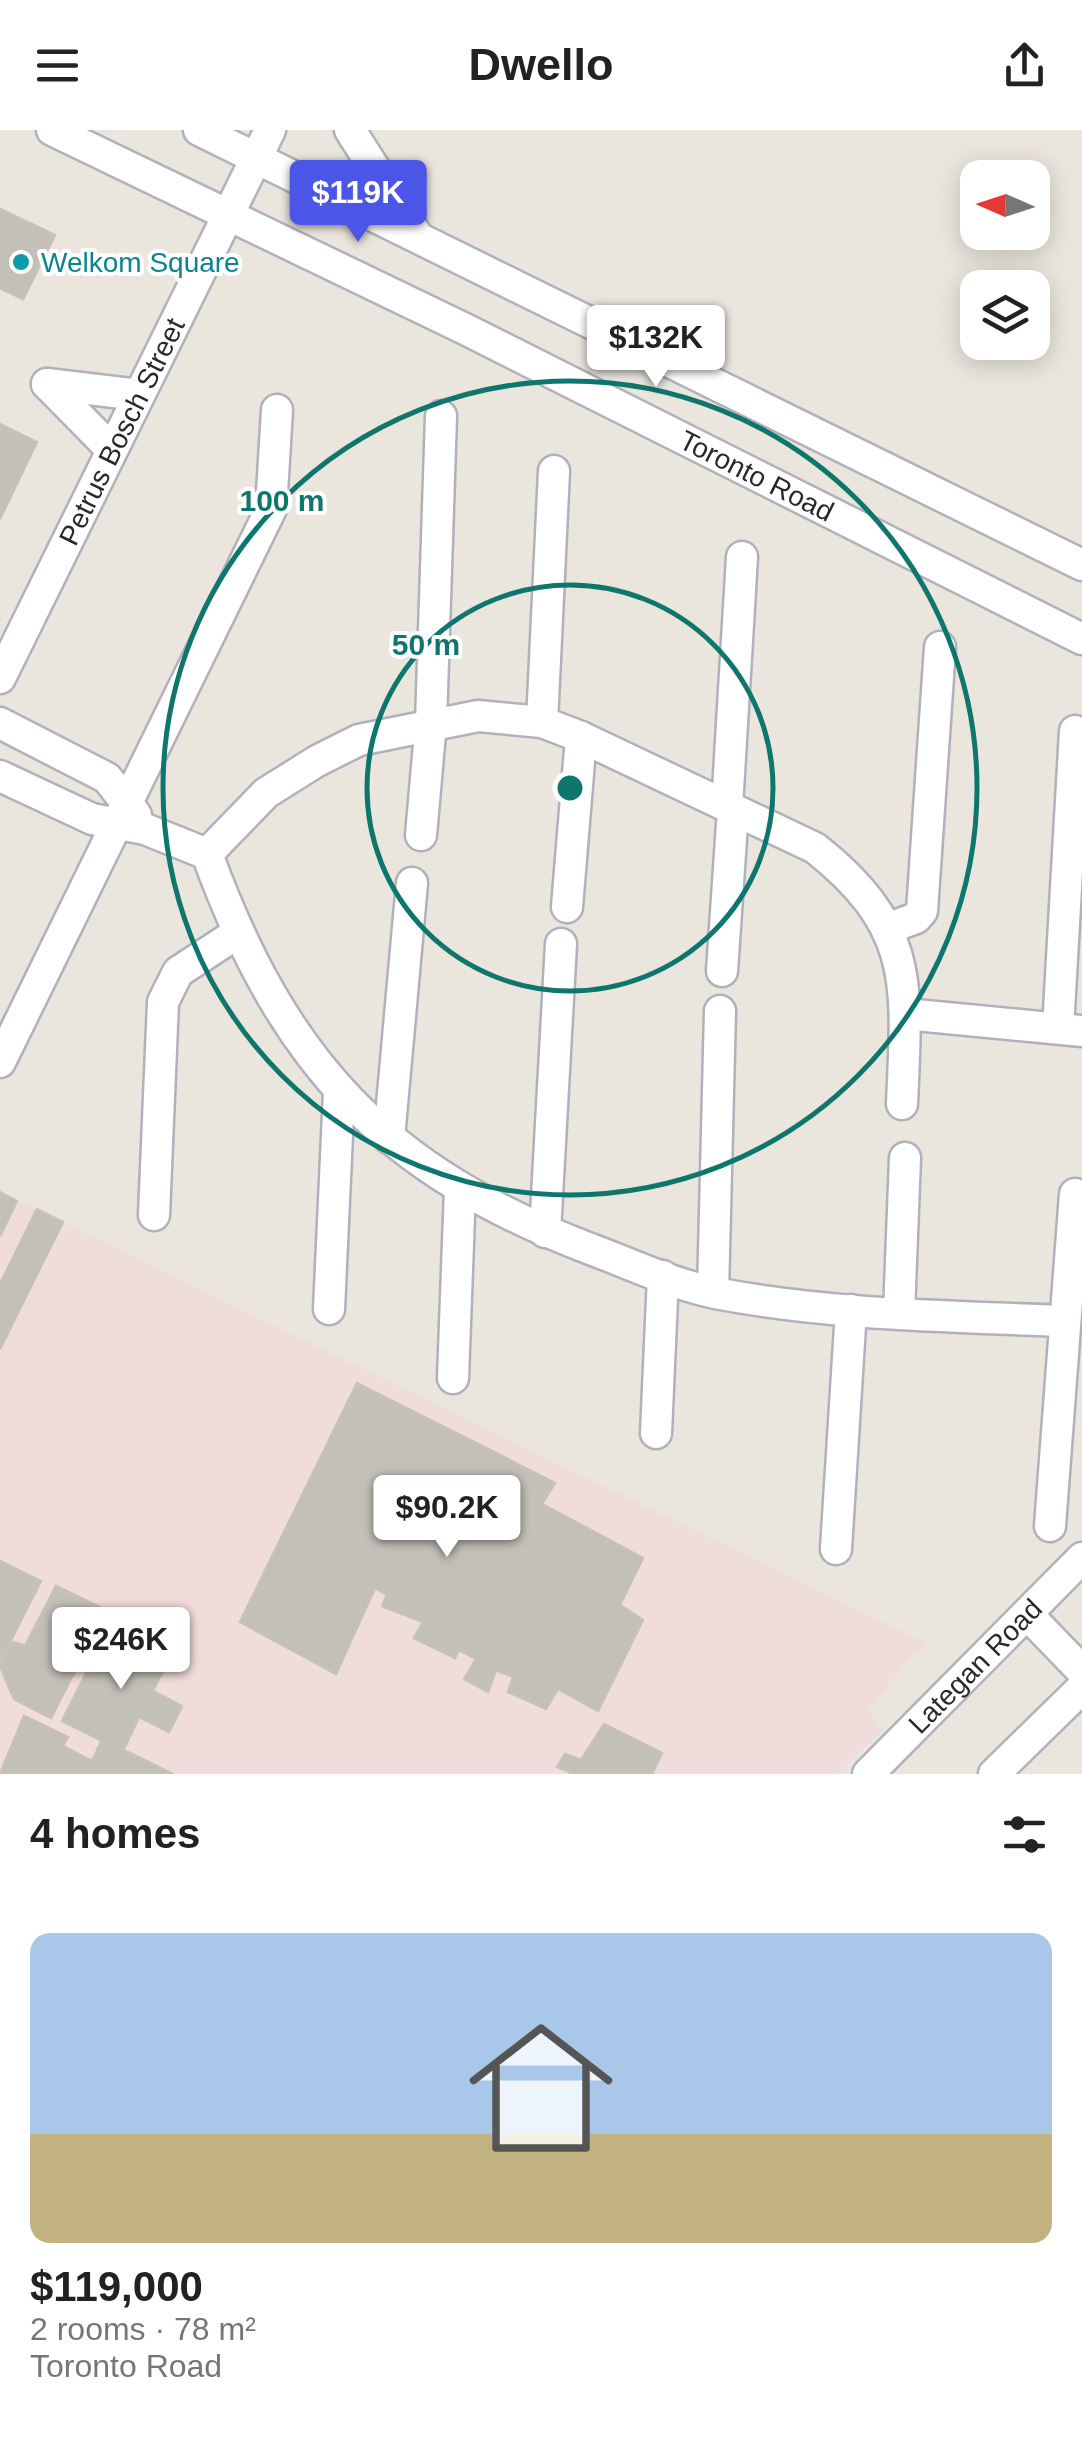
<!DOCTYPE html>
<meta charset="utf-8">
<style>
:root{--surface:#fff;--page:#f6f6f6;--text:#222;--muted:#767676;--line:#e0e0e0;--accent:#4b56e9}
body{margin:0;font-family:Arial,sans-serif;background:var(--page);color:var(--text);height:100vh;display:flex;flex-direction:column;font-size:38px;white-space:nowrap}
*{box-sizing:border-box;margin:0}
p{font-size:32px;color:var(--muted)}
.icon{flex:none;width:55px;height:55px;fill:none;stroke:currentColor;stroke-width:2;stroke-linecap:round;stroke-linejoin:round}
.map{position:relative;height:1644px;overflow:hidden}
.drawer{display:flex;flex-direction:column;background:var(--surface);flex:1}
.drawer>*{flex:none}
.needle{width:65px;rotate:273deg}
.controls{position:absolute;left:960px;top:30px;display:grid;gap:20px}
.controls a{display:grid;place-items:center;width:90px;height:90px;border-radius:20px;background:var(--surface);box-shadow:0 5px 25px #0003;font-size:50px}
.price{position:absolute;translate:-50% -85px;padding:0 22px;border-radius:10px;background:#fff;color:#222;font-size:32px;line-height:65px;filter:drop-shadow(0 2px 5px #0008)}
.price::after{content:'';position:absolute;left:50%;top:60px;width:30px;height:22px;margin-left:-15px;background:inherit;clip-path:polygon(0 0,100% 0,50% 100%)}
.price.selected{background:var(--accent);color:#fff}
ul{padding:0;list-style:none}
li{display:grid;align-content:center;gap:20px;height:530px;padding:0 30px}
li+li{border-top:2px solid var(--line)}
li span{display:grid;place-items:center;height:310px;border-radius:20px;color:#555}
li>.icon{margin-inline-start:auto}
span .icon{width:180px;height:180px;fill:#fffc;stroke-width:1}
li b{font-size:42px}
h2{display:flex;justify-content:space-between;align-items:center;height:120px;padding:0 30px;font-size:42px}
header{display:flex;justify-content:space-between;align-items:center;height:130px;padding:0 30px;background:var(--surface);font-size:45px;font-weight:600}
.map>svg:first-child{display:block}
.medical{fill:#f0dcda}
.building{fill:#c3c0b8;stroke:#c5c2b6;stroke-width:2.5}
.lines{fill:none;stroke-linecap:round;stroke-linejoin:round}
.minor-casing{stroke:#b0b1bc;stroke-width:35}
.minor{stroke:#fff;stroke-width:30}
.ring{fill:none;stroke:#0f766e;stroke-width:5}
.culture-dot{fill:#0f9aa8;stroke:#fff;stroke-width:4}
.labels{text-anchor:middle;stroke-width:8;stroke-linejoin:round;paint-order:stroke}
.culture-label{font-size:28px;fill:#0d838f;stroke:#fff;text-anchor:start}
.street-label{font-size:28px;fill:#292929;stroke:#fff}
.centre{fill:#0f766e;stroke:#fff;stroke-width:5}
.ring-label{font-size:30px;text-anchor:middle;font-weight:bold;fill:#0f766e;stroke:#fff;stroke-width:8;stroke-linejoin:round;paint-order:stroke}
</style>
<header><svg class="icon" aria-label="menu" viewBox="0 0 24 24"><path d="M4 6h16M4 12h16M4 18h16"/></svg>Dwello<svg class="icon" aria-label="share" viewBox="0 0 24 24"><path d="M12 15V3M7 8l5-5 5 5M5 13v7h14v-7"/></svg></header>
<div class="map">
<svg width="1082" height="1644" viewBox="0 0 1082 1644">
<rect width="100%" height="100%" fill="#eae6dd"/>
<!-- medical -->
<polygon class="medical" points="0,1062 928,1514 911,1526 868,1581 883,1600 837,1644 0,1644"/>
<!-- building -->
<g class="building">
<polygon points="0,79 55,105 23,169 0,158"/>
<polygon points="0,294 37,312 0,389"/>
<polygon points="0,1062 17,1071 0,1106"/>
<polygon points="37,1079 63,1092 0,1219 0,1154"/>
<polygon points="357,1253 555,1353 542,1374 643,1428 620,1475 643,1490 598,1581 558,1559 546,1579 508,1562 513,1547 496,1540 488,1562 464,1549 476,1529 459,1520 455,1528 414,1508 423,1492 382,1476 387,1465 375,1458 336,1544 240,1492"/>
<polygon points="0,1431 41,1451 0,1532"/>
<polygon points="56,1456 106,1480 51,1588 14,1569 0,1536 13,1512 25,1516"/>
<polygon points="109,1498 170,1526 153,1561 182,1576 169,1602 139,1587 123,1621 62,1591"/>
<polygon points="24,1586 68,1607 63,1616 92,1631 97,1621 137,1644 0,1644"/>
<polygon points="604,1594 662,1623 652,1644 574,1644 557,1637 565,1624 581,1630"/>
<polygon points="101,1612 130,1623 173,1644 139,1644 97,1620"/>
</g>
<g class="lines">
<!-- minor casing -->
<g class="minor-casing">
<g id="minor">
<path id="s1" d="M52 0 465 199 1082 509"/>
<polyline points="199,0 1082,435"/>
<polyline points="350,0 418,107"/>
<polyline points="47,254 139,265"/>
<polyline points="47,254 111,319"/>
<path id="s2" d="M0 548 270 0"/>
<polyline points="542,592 554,341"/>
<polyline points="0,593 107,648 136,685"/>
<path d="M0 646 92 689 145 699 207 724C283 932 383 1041 593 1120 633 1135 673 1154 715 1163 829 1185 947 1186 1063 1191"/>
<polyline points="727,677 742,427"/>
<polyline points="421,705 431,592 441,286"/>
<path d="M207 724 266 663 317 631 359 610 478 586 542 592 581 607 815 718C916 798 907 855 902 974"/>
<polyline points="567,777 581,607"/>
<polyline points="889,798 916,788 922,781 940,517"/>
<polyline points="722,841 733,679"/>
<polyline points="905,884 1082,901"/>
<polyline points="1058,898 1075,601"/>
<polyline points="0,932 271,379 277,280"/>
<polyline points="389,1008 412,753"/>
<polyline points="154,1085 163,872 178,842 236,804"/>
<polyline points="545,1102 561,814"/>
<polyline points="713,1162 720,881"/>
<polyline points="329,1179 339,962"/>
<polyline points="899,1183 905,1028"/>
<polyline points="453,1248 460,1058"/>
<polyline points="656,1303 663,1146"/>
<polyline points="1050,1396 1075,1064"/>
<polyline points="836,1419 851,1180"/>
<polyline points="1027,1484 1082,1541"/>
<path id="s3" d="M868 1644 1082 1428"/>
<polyline points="994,1644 1082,1558"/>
</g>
</g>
<!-- minor -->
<use href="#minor" class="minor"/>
</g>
<!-- distance rings -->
<g class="ring">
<circle cx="570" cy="658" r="203"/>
<circle cx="570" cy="658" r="407"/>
</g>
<!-- markers -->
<circle class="culture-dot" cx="21" cy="132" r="10"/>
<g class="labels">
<!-- culture labels -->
<g class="culture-label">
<text x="41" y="142">Welkom Square</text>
</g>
<!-- street labels -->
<g class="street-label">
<text dy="10" stroke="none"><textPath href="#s2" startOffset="275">Petrus Bosch Street</textPath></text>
<text dy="10" stroke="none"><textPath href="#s1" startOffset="785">Toronto Road</textPath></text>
<text dy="10" stroke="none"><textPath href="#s3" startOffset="152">Lategan Road</textPath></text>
</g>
</g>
<circle cx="570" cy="658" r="15" class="centre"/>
<g class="ring-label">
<text x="282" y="381">100 m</text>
<text x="426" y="525">50 m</text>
</g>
</svg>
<div class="controls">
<a><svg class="needle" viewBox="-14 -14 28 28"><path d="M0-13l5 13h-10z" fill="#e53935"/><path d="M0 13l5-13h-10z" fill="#767676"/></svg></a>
<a><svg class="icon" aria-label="layers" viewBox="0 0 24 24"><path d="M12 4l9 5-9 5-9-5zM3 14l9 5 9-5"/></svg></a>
</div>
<b class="price selected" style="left:358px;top:115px">$119K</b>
<b class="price" style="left:656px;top:260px">$132K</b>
<b class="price" style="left:447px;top:1430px">$90.2K</b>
<b class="price" style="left:121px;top:1562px">$246K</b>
</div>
<section class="drawer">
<h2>4 homes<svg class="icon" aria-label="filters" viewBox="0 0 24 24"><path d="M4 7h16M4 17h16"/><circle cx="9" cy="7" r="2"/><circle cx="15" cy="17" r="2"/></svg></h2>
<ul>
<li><span style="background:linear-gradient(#a9c7e8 65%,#c2b280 0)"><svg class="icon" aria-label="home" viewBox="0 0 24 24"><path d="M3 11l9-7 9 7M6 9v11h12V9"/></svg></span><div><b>$119,000</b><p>2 rooms · 78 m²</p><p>Toronto Road</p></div></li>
</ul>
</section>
